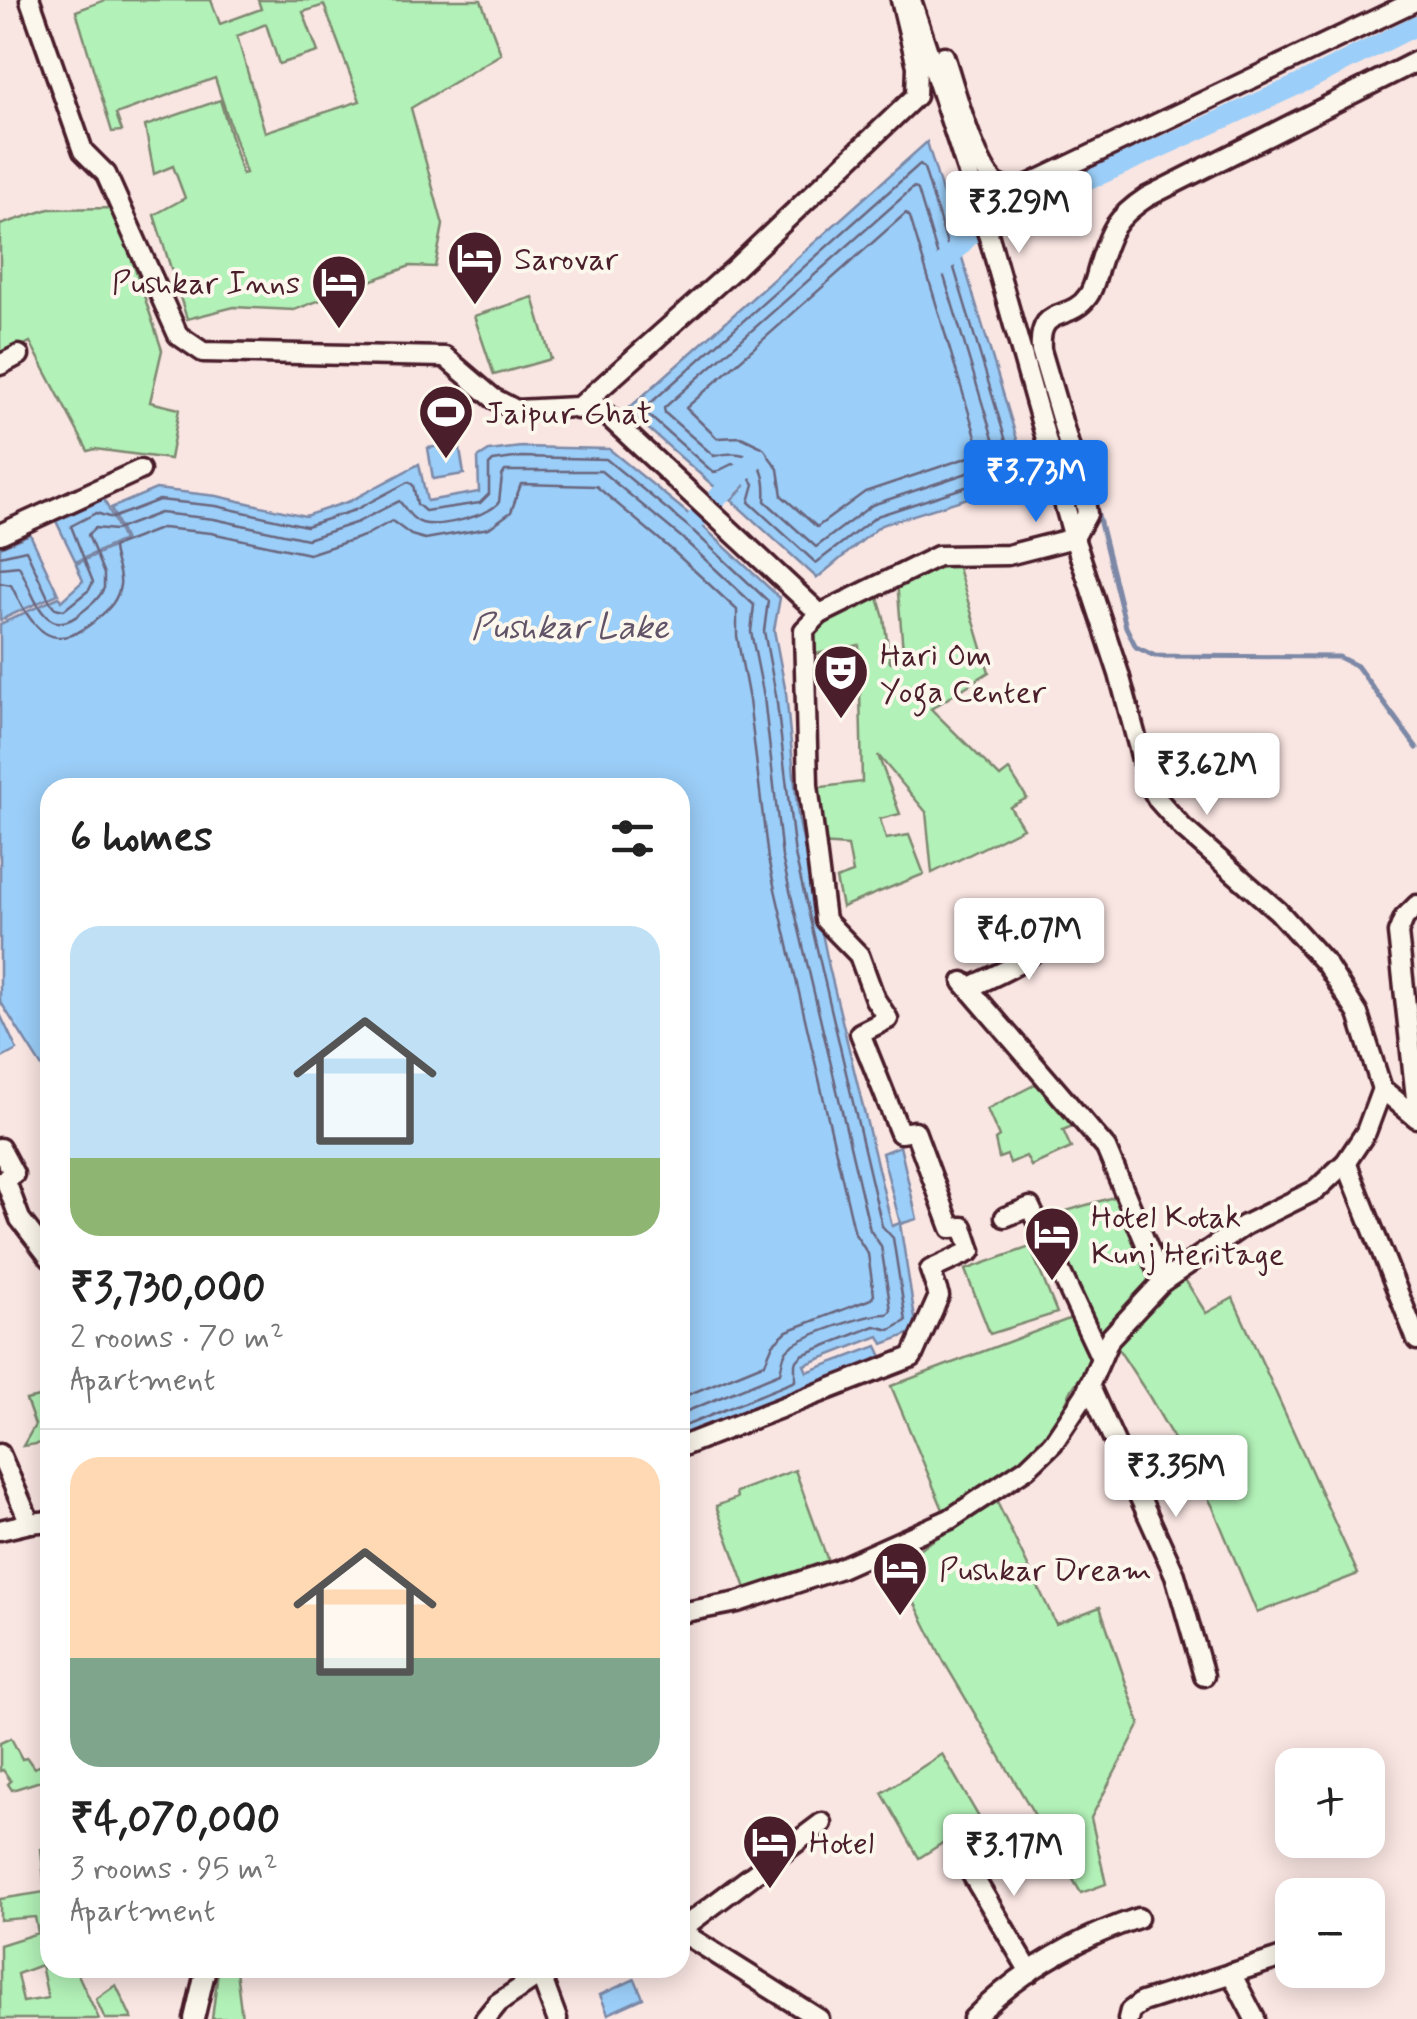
<!DOCTYPE html>
<meta charset="utf-8">
<style>
:root{--surface:#fff;--page:#f6f6f6;--text:#222;--muted:#767676;--line:#e0e0e0;--accent:#1a73e8}
body{margin:0;font-family:Mynerve,sans-serif;background:var(--page);color:var(--text);height:100vh;display:flex;flex-direction:column;font-size:38px;white-space:nowrap}
*{box-sizing:border-box;margin:0}
p{font-size:32px;color:var(--muted)}
.icon{flex:none;width:55px;height:55px;fill:none;stroke:currentColor;stroke-width:2;stroke-linecap:round;stroke-linejoin:round}
.map{position:relative;flex:1;overflow:hidden}
.drawer{position:absolute;left:40px;top:778px;width:650px;height:1200px;display:flex;flex-direction:column;background:var(--surface);border-radius:30px;box-shadow:0 5px 25px #0003}
.drawer>*{flex:none}
.fabs{position:absolute;left:1275px;top:1748px;display:grid;gap:20px}
.fabs a{display:grid;place-items:center;width:110px;height:110px;border-radius:20px;background:var(--surface);box-shadow:0 5px 25px #0003;font-size:50px}
.price{position:absolute;translate:-50% -85px;padding:0 22px;border-radius:10px;background:#fff;color:#222;font-size:32px;line-height:65px;filter:drop-shadow(0 2px 5px #0008)}
.price::after{content:'';position:absolute;left:50%;top:60px;width:30px;height:22px;margin-left:-15px;background:inherit;clip-path:polygon(0 0,100% 0,50% 100%)}
.price.selected{background:var(--accent);color:#fff}
ul{padding:0;list-style:none}
li{display:grid;align-content:center;gap:20px;height:530px;padding:0 30px}
li+li{border-top:2px solid var(--line)}
li span{display:grid;place-items:center;height:310px;border-radius:30px;color:#555}
li>.icon{margin-inline-start:auto}
span .icon{width:180px;height:180px;fill:#fffc;stroke-width:1}
li b{font-size:42px}
h2{display:flex;justify-content:space-between;align-items:center;height:120px;padding:0 30px;font-size:42px}
.map>svg:first-child{display:block}
.green{fill:#b2f1b7;stroke:#7e8871;stroke-width:2.5;fill-rule:evenodd}
.water{fill:#9bcef8;stroke:#7b88a6;stroke-width:2.5}
.lines{fill:none;stroke-linecap:round;stroke-linejoin:round}
.shore{stroke:#6a657d;stroke-width:2.5}
.stream{stroke:#7b88a6;stroke-width:5}
.canal{stroke:#9bcef8;stroke-width:20}
.street-casing{stroke:#4a1f2b;stroke-width:25}
.street{stroke:#fbf7ec;stroke-width:18}
.labels{text-anchor:middle;stroke-width:8;stroke-linejoin:round;paint-order:stroke}
.poi-label{font-size:32px;fill:#4a1f2b;stroke:#fbf7ec;text-anchor:start}
.water-label{font-size:35px;font-style:italic;fill:#625468;stroke:#fbf7ec}
</style>
<div class="map">
<svg width="1417" height="2019" viewBox="0 0 1417 2019">
<rect width="100%" height="100%" fill="#f9e5e2"/>
<filter id="ink" filterUnits="userSpaceOnUse"><feTurbulence type="fractalNoise" baseFrequency=".01" numOctaves="2"/><feDisplacementMap in="SourceGraphic" scale="20" xChannelSelector="R" yChannelSelector="G"/><feConvolveMatrix kernelMatrix="1 2 1 2 8 2 1 2 1" color-interpolation-filters="sRGB"/></filter>
<g filter="url(#ink)">
<!-- green -->
<g class="green">
<path d="M105 0H211L220 24 261 9 258 0H481L501 54 411 108 443 225 435 267 410 266 294 310 234 307 187 319 154 215 185 198 173 166 154 174 145 126 220 100 242 174 246 173 215 78 116 114 122 131 112 132 76 11ZM324 5 360 101 265 132 237 36 266 24 279 64 318 52 303 12Z"/>
<polygon points="115,208 162,350 150,402 179,409 170,459 95,449 88,451 30,342 2,357 0,354 0,225 49,209"/>
<polygon points="533,297 551,359 494,375 474,316"/>
<polygon points="939,559 956,561 989,672 931,709 1000,777 1009,770 1027,798 1010,807 1023,828 932,873 926,812 878,755 900,814 880,819 886,839 909,835 924,874 842,907 836,879 853,873 848,846 819,844 814,788 862,782 859,645 816,654 812,632 876,591 884,618 890,662 904,662 897,581"/>
<polygon points="1040,1082 1077,1124 1063,1130 1071,1148 1031,1166 1026,1156 1010,1163 1007,1155 999,1158 995,1140 999,1137 987,1109"/>
<polygon points="1120,1195 1159,1281 1113,1329 1072,1389 1035,1469 947,1519 891,1386 1085,1313 1046,1217"/>
<polygon points="1030,1247 1057,1313 990,1334 965,1270"/>
<polygon points="1179,1270 1206,1313 1233,1298 1358,1574 1257,1613 1212,1505 1149,1396 1111,1338"/>
<polygon points="43,1396 50,1406 50,1442 23,1446 35,1425 26,1400"/>
<polygon points="795,1470 828,1561 747,1591 716,1506 737,1498 736,1492"/>
<polygon points="997,1502 1056,1624 1100,1607 1140,1724 1091,1818 1106,1884 1081,1893 944,1662 895,1563"/>
<polygon points="11,1738 22,1759 27,1758 34,1768 50,1761 50,1778 12,1790 8,1784 11,1781 3,1770 0,1771 0,1743"/>
<polygon points="942,1754 980,1819 919,1858 882,1793"/>
<path d="M50 1845V1961L46 1963H50V1968H75L99 2019H0V1945L38 1933 35 1917 0 1920V1899L45 1892 41 1849ZM41 1965 48 1998 23 2002 17 1974Z"/>
<polygon points="236,1970 242,2018 212,2019 218,1971"/>
<polygon points="116,1985 132,2019 105,2019 96,1999"/>
</g>
<!-- water -->
<g class="water">
<polygon points="927,142 1029,479 881,525 817,578 731,500 745,486 735,473 717,489 627,410"/>
<polygon points="459,443 464,474 433,479 428,448"/>
<polygon points="521,447 609,449 696,520 780,598 774,630 786,693 798,816 829,967 892,1226 900,1223 882,1153 900,1146 917,1219 900,1224 917,1331 883,1344 879,1336 804,1365 807,1372 877,1346 885,1363 816,1390 813,1384 680,1438 680,788 50,788 50,1080 0,1001 0,624 59,597 61,601 83,581 76,564 125,541 111,508 156,489 217,496 305,516 350,501 419,464 427,501 479,492 478,458 489,451"/>
<polygon points="104,499 123,540 76,562 56,521"/>
<polygon points="30,534 58,594 0,620 0,547"/>
<polygon points="0,1014 17,1050 0,1059"/>
<polygon points="635,1979 643,1998 608,2014 600,1995"/>
</g>
<g class="lines">
<!-- shore -->
<g class="shore">
<polygon points="920,164 924,168 1015,471 877,516 816,563 749,502 754,484 743,467 732,464 714,473 646,413 645,408"/>
<path d="M914 187 918 190 1000 462 872 505 816 547 765 501C768 462 751 447 714 456L665 413 664 408Z"/>
<polygon points="906,213 910,217 981,453 865,492 817,527 782,496 778,469 762,447 741,437 717,438 686,408"/>
<polyline points="0,556 26,550 50,602 55,608 64,610 89,590 93,582 71,526 96,513 112,518 159,500 216,506 306,526 355,510 408,482 413,485 417,504 425,511 480,503 489,494 489,465 493,461 521,457 606,459 690,528 768,601 764,631 776,695 795,855 882,1226 893,1238 906,1321 890,1330 875,1326 802,1355 795,1363 795,1381 680,1428"/>
<path d="M0 568 19 566C33 591 44 645 82 612 91 605 99 599 104 588V574L88 535 95 528 115 530 160 513 214 519 307 539 358 522 399 501C406 508 410 519 422 523 439 528 489 516 499 502L502 476 505 471H601L681 537 754 605 751 632 764 697 782 857 870 1230 881 1246 891 1310 888 1314C870 1313 799 1336 787 1350 782 1357 782 1366 780 1373L680 1414"/>
<path d="M0 583 11 585C32 628 52 659 98 618 109 609 118 600 120 585 122 572 113 560 113 547L162 528 211 533 309 554 364 536 392 521 411 535 425 539 489 528 511 512 521 484 596 486 671 549 737 610V636L749 700 768 859 855 1234 868 1254 874 1295 871 1299 787 1331 773 1344 765 1363 680 1398"/>
</g>
<!-- stream -->
<polyline class="stream" points="1085,463 1126,627 1136,647 1155,656 1339,657 1357,666 1417,748"/>
<!-- canal -->
<g class="canal">
<polyline points="940,267 972,233 1304,82 1417,25"/>
<polyline points="696,520 757,457"/>
</g>
<!-- street casing -->
<g class="street-casing">
<g id="street">
<path d="M30 0 83 151 106 174 178 335 203 352 445 357 493 398 516 410 597 406 820 614 938 556 1008 555 1074 538 1087 514 1085 500 1041 350C1038 303 1069 324 1088 296 1094 288 1096 276 1099 266 1110 231 1115 218 1147 197L1417 61"/>
<polyline points="911,0 989,237 1074,538 1119,674 1148,782 1158,800 1183,828 1278,911 1326,964 1358,1014 1382,1089 1417,1118"/>
<path d="M944 56C954 84 976 175 1001 187 1008 190 1016 188 1024 187L1417 0"/>
<polyline points="0,365 19,355"/>
<polyline points="577,409 734,269 916,96 917,66 901,0"/>
<polyline points="0,534 140,470"/>
<polyline points="1417,905 1404,918 1398,933 1417,1107"/>
<polyline points="963,982 1106,1148 1162,1282"/>
<path d="M969 988C994 975 1034 962 1047 936"/>
<polyline points="0,1148 14,1174 5,1179 20,1219 50,1258"/>
<polyline points="1346,1162 1417,1340"/>
<polyline points="1005,1217 1030,1207 1101,1358"/>
<polyline points="1089,1385 1175,1575 1204,1676"/>
<polyline points="680,1447 912,1357 939,1296 930,1270 971,1251 963,1227 951,1228 915,1131 900,1133 860,1033 888,1019 875,999 859,955 825,920 808,785 804,630 820,614"/>
<polyline points="0,1454 30,1523 50,1521"/>
<polyline points="0,1530 30,1523"/>
<polyline points="680,1613 738,1602 838,1569 950,1519 1027,1468 1053,1443 1085,1395 1110,1338 1162,1282 1245,1225 1316,1190 1346,1162 1366,1132 1382,1089"/>
<polyline points="958,1851 1030,1972"/>
<polyline points="680,1930 822,1823"/>
<polyline points="680,1931 819,2019"/>
<polyline points="538,1968 557,2019"/>
<polyline points="1231,1973 1255,2019"/>
<polyline points="194,2019 206,1968"/>
<polyline points="485,2019 498,2003 541,1974"/>
<path d="M973 2019C1019 1972 1076 1939 1138 1918"/>
<polyline points="1128,2019 1130,2011 1142,2002 1292,1954"/>
</g>
</g>
<!-- street -->
<use href="#street" class="street"/>
</g>
</g>
<!-- icons -->
<defs>
<g id="hotel-pin" transform="scale(2.875)"><path d="M0 17L-7.5 6A9.5 9.5 0 1 1 7.5 6Z" fill="#4a1f2b" stroke="#fbf7ec"/><path d="M-6-4.5h1.5V1H6V5H4.5V3h-9V5H-6ZM-4 0a1.8 1.8 0 1 1 3.6 0ZM.5 0V-2.5h3Q6-2.5 6 0Z" fill="#fff"/></g>
<g id="stadium-pin" transform="scale(2.875)"><path d="M0 17L-7.5 6A9.5 9.5 0 1 1 7.5 6Z" fill="#4a1f2b" stroke="#fbf7ec"/><path d="M0-5a6.5 5 0 1 0 0 10a6.5 5 0 1 0 0-10ZM-3.5-1.8h7v3.6h-7Z" fill="#fff"/></g>
<g id="theatre-pin" transform="scale(2.875)"><path d="M0 17L-7.5 6A9.5 9.5 0 1 1 7.5 6Z" fill="#4a1f2b" stroke="#fbf7ec"/><path d="M-5-5.5Q0-4 5-5.5V0Q5 5 0 6Q-5 5-5 0ZM-3.3-2.5H-1v1.5H-3.3ZM1-2.5H3.3v1.5H1ZM-2.8 1Q0 5.5 2.8 1Z" fill="#fff"/></g>
</defs>
<g fill-rule="evenodd">
<use href="#hotel-pin" x="475" y="258"/>
<use href="#hotel-pin" x="339" y="282"/>
<use href="#stadium-pin" x="446" y="412"/>
<use href="#theatre-pin" x="841" y="672"/>
<use href="#hotel-pin" x="1052" y="1234"/>
<use href="#hotel-pin" x="900" y="1569"/>
<use href="#hotel-pin" x="770" y="1842"/>
</g>
<g class="labels">
<!-- poi labels -->
<g class="poi-label">
<text x="514" y="269">Sarovar</text>
<text x="300" y="293" text-anchor="end">Pushkar Inns</text>
<text x="485" y="423">Jaipur Ghat</text>
<text x="880" y="665">Hari Om<tspan x="880" dy="37">Yoga Center</tspan></text>
<text x="1091" y="1227">Hotel Kotak<tspan x="1091" dy="37">Kunj Heritage</tspan></text>
<text x="939" y="1580">Pushkar Dream</text>
<text x="809" y="1853">Hotel</text>
</g>
<!-- water labels -->
<g class="water-label">
<text x="570" y="638">Pushkar Lake</text>
</g>
</g>
</svg>
<div class="fabs">
<a>+</a>
<a>−</a>
</div>
<b class="price" style="left:1019px;top:256px">₹3.29M</b>
<b class="price selected" style="left:1036px;top:525px">₹3.73M</b>
<b class="price" style="left:1207px;top:818px">₹3.62M</b>
<b class="price" style="left:1029px;top:983px">₹4.07M</b>
<b class="price" style="left:1176px;top:1520px">₹3.35M</b>
<b class="price" style="left:1014px;top:1899px">₹3.17M</b>
<section class="drawer">
<h2>6 homes<svg class="icon" aria-label="filters" viewBox="0 0 24 24"><path d="M4 7h16M4 17h16"/><circle cx="9" cy="7" r="2"/><circle cx="15" cy="17" r="2"/></svg></h2>
<ul>
<li><span style="background:linear-gradient(#bfe0f5 75%,#8fb573 0)"><svg class="icon" aria-label="home" viewBox="0 0 24 24"><path d="M3 11l9-7 9 7M6 9v11h12V9"/></svg></span><div><b>₹3,730,000</b><p>2 rooms · 70 m²</p><p>Apartment</p></div></li>
<li><span style="background:linear-gradient(#ffd9b3 65%,#7fa58c 0)"><svg class="icon" aria-label="home" viewBox="0 0 24 24"><path d="M3 11l9-7 9 7M6 9v11h12V9"/></svg></span><div><b>₹4,070,000</b><p>3 rooms · 95 m²</p><p>Apartment</p></div></li>
</ul>
</section>
</div>
